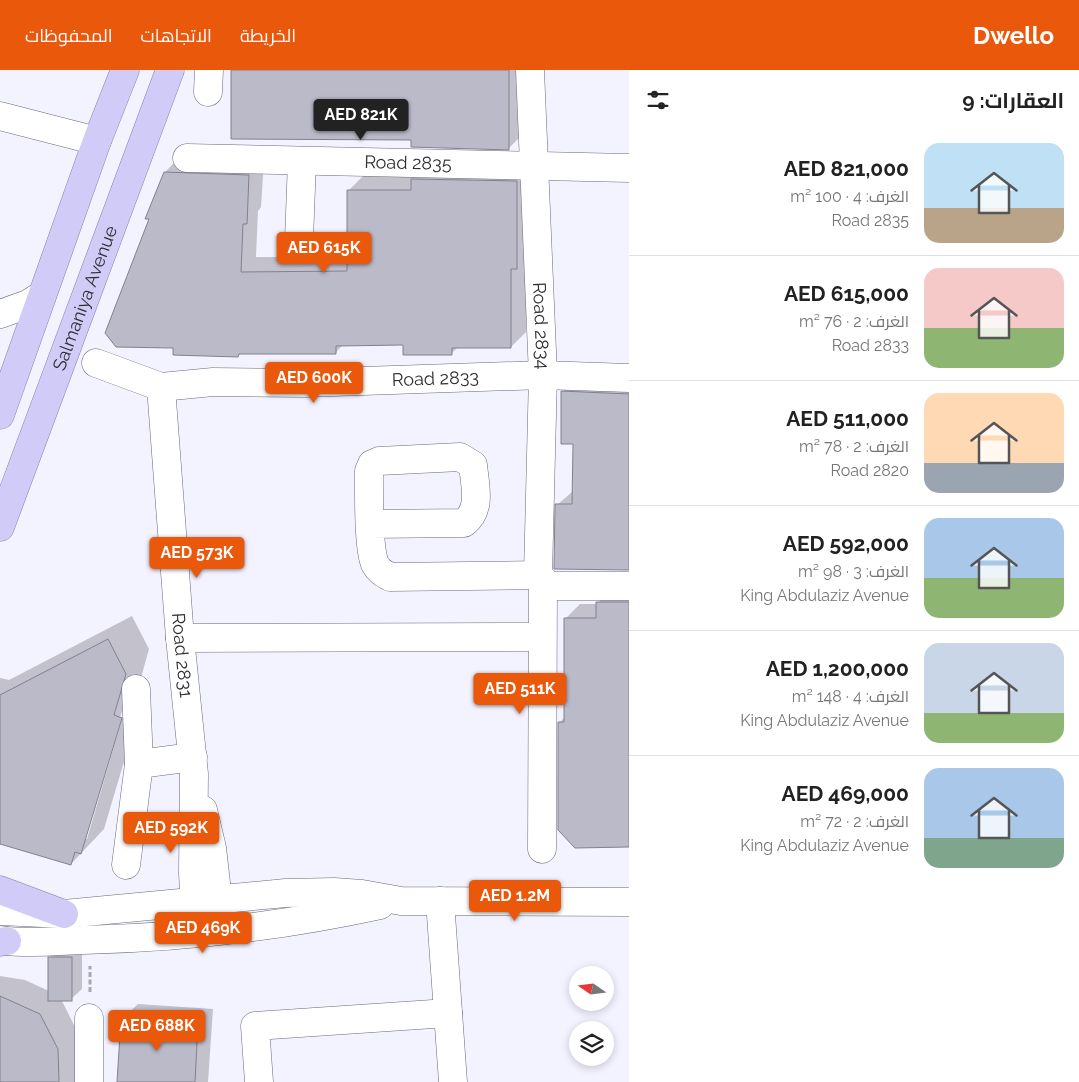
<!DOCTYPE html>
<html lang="ar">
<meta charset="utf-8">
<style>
:root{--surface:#fff;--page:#f6f6f6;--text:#222;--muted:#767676;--line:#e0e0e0;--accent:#ea580c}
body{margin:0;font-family:Raleway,Cairo,sans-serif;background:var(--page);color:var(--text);direction:rtl;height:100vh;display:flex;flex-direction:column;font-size:19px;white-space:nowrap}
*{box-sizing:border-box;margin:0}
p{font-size:16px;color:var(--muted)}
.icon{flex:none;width:28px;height:28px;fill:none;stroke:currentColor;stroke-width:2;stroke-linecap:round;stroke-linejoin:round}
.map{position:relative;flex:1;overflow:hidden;direction:ltr}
.sheet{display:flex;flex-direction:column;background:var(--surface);width:450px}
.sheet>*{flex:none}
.needle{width:32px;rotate:284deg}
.buttons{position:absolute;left:569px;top:896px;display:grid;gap:10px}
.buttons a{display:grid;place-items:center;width:45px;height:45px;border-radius:50%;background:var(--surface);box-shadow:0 2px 8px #0003;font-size:25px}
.price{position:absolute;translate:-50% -42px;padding:0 11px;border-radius:5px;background:var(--accent);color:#fff;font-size:16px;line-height:32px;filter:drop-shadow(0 1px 2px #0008)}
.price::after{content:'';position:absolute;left:50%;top:30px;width:15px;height:11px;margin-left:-8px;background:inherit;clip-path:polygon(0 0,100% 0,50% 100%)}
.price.on{background:#222;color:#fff}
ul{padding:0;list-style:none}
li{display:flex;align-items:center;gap:15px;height:125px;padding:0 15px}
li+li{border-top:1px solid var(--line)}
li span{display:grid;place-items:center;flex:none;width:140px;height:100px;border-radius:15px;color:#555}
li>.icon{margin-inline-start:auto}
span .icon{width:60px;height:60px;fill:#fffc;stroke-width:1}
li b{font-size:21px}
h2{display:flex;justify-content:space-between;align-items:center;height:60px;padding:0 15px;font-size:21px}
header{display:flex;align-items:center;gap:30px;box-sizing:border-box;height:70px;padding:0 25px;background:var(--accent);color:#fff}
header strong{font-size:24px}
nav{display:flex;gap:28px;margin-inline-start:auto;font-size:18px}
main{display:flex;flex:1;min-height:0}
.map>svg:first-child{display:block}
.shadow{fill:#0003;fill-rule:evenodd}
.building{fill:#bbbac9;stroke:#82808e}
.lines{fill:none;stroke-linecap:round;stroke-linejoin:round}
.minor-casing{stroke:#6a6976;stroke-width:29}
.major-casing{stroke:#847db0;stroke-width:29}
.path{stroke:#a7a7b1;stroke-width:3;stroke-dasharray:5 2.5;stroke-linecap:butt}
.minor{stroke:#fff;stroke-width:28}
.major{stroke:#d1cbf8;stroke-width:28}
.labels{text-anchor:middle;stroke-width:4;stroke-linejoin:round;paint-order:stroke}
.street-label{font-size:18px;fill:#2e2e33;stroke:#f3f2ff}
</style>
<header>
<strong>Dwello</strong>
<nav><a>الخريطة</a><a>الاتجاهات</a><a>المحفوظات</a></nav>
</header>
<main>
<section class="sheet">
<h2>العقارات: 9<svg class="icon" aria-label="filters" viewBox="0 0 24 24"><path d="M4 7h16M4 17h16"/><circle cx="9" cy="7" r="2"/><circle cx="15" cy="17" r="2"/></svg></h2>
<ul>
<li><span style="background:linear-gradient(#bfe0f5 65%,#b9a48a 0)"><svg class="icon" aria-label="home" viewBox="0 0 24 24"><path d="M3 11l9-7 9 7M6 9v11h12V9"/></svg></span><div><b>AED 821,000</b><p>الغرف: 4 · 100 m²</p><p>Road 2835</p></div></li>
<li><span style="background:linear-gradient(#f6c9c9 60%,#8fb573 0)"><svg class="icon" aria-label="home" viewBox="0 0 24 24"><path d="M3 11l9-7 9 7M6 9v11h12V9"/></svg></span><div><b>AED 615,000</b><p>الغرف: 2 · 76 m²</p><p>Road 2833</p></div></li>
<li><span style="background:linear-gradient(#ffd9b3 70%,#9aa5b1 0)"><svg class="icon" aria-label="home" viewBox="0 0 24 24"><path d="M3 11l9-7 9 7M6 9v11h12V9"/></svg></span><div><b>AED 511,000</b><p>الغرف: 2 · 78 m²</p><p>Road 2820</p></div></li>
<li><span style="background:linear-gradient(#a9c7e8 60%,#8fb573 0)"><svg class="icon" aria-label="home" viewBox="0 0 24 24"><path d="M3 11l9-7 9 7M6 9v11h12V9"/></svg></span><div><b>AED 592,000</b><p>الغرف: 3 · 98 m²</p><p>King Abdulaziz Avenue</p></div></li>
<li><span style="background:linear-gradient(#c9d6e8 70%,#8fb573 0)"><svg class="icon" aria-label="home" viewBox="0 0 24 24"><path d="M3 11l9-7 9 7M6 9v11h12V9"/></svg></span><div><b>AED 1,200,000</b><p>الغرف: 4 · 148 m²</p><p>King Abdulaziz Avenue</p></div></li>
<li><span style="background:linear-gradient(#a9c7e8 70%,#7fa58c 0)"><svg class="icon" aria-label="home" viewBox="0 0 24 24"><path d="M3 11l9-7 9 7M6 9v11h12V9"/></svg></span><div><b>AED 469,000</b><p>الغرف: 2 · 72 m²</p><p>King Abdulaziz Avenue</p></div></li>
</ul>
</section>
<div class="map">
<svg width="629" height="1012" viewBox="0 0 629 1012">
<rect width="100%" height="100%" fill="#f3f2ff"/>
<!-- shadow -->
<g class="shadow">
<polygon points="232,0 526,0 527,60 509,78 412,69"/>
<polygon points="180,87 264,90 261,137 258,141 256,187 348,187 348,121 363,106 532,97 526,188 526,262 511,277 458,277 451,284 404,274 343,275 336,282 241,283 238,286 174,277 151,148 165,102"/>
<polygon points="576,308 629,309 629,499 555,497 557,435 573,421 574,373 562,322"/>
<polygon points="629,517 629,776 575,777 559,653 566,646 566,548 580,534 597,534 611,518"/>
<path d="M132 546 149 579 137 622 144 624 104 759 71 794 0 773V608L9 610ZM122 641 124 642 87 769H84Z"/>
<polygon points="60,877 82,877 82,919 71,929 61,929 76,959 78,1012 0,1012 0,906 25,910 49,921 49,888"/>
<polygon points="138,934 213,939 208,1012 118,1012 122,949"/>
</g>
<!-- building -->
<g class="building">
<polygon points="231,0 509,0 509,80 411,77 411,70 231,69"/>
<polygon points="164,102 249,105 247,154 243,154 241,202 347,201 347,120 411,120 411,109 517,111 517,199 511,199 511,278 452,278 452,285 403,285 403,275 336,276 336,284 239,284 238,287 173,285 173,278 116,277 105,263 149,149 145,149"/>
<polygon points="561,321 629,324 629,500 554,499 555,434 572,434 573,374 561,374"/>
<polygon points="596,532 629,532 629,777 575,778 558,760 558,652 564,652 564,548 596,548"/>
<polygon points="108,569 126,604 114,645 122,648 81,784 75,782 71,795 0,774 0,625"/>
<rect x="48" y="887" width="24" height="44"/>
<polygon points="0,926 40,944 58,979 59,1012 0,1012"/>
<polygon points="121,948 198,954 195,1012 117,1012"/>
</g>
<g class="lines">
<!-- minor casing -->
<g class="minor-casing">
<g id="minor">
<path id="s1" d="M530 0 543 305 538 505 549 516H629"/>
<polyline points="208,22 209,0"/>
<polyline points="0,46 97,71"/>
<path id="s2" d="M187 88 629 98"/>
<polyline points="299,170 302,91"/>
<polyline points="0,244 28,234 42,225"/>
<path id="s3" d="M96 293 161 317 213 312 304 313 543 305 629 308"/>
<path id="s4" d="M161 317 180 568 194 704 193 803 196 863"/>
<path d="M371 454 464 453C482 439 475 416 473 395L460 387 379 391 372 394 369 401C369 421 368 478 375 494 379 501 383 503 390 507L538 505"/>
<polyline points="180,568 541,567"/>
<polyline points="136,619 139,694"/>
<polyline points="203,740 212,778 220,848"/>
<polyline points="542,779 543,512"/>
<polyline points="126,795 139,694 193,687"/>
<polyline points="440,831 453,1012"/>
<polyline points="0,841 64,844 286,823 334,822 362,824 401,831 629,832"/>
<path d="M0 870C27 874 56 871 83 870 183 868 283 856 380 835"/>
<polyline points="89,1012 89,948"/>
<polyline points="259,1012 255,956 448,943"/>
</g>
</g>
<!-- major casing -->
<g class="major-casing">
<g id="major">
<polyline points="0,345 97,71 125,0"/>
<path id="s5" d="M0 457 170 0"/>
<polyline points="0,820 64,844"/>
<polyline points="0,872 7,871"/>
</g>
</g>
<!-- path -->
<polyline class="path" points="90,922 90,896"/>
<!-- minor -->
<use href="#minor" class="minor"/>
<!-- major -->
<use href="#major" class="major"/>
</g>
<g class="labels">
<!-- street labels -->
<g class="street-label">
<text dy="6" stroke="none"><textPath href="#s2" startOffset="221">Road 2835</textPath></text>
<text dy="6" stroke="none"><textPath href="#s5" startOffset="244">Salmaniya Avenue</textPath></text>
<text dy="6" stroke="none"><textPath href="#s1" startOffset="256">Road 2834</textPath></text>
<text dy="6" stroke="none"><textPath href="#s3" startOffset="344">Road 2833</textPath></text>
<text dy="6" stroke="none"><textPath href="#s4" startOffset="269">Road 2831</textPath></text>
</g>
</g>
</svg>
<div class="buttons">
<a><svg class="needle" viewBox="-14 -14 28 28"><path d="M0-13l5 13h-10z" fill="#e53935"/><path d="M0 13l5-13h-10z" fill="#767676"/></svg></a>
<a><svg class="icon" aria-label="layers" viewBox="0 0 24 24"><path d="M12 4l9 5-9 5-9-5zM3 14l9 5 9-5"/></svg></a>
</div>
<b class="price on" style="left:361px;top:71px">AED 821K</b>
<b class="price" style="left:324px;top:204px">AED 615K</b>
<b class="price" style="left:314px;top:334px">AED 600K</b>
<b class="price" style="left:197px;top:509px">AED 573K</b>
<b class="price" style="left:520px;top:645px">AED 511K</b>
<b class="price" style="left:171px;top:784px">AED 592K</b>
<b class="price" style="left:515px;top:852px">AED 1.2M</b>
<b class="price" style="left:203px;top:884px">AED 469K</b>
<b class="price" style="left:157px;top:982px">AED 688K</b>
</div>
</main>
